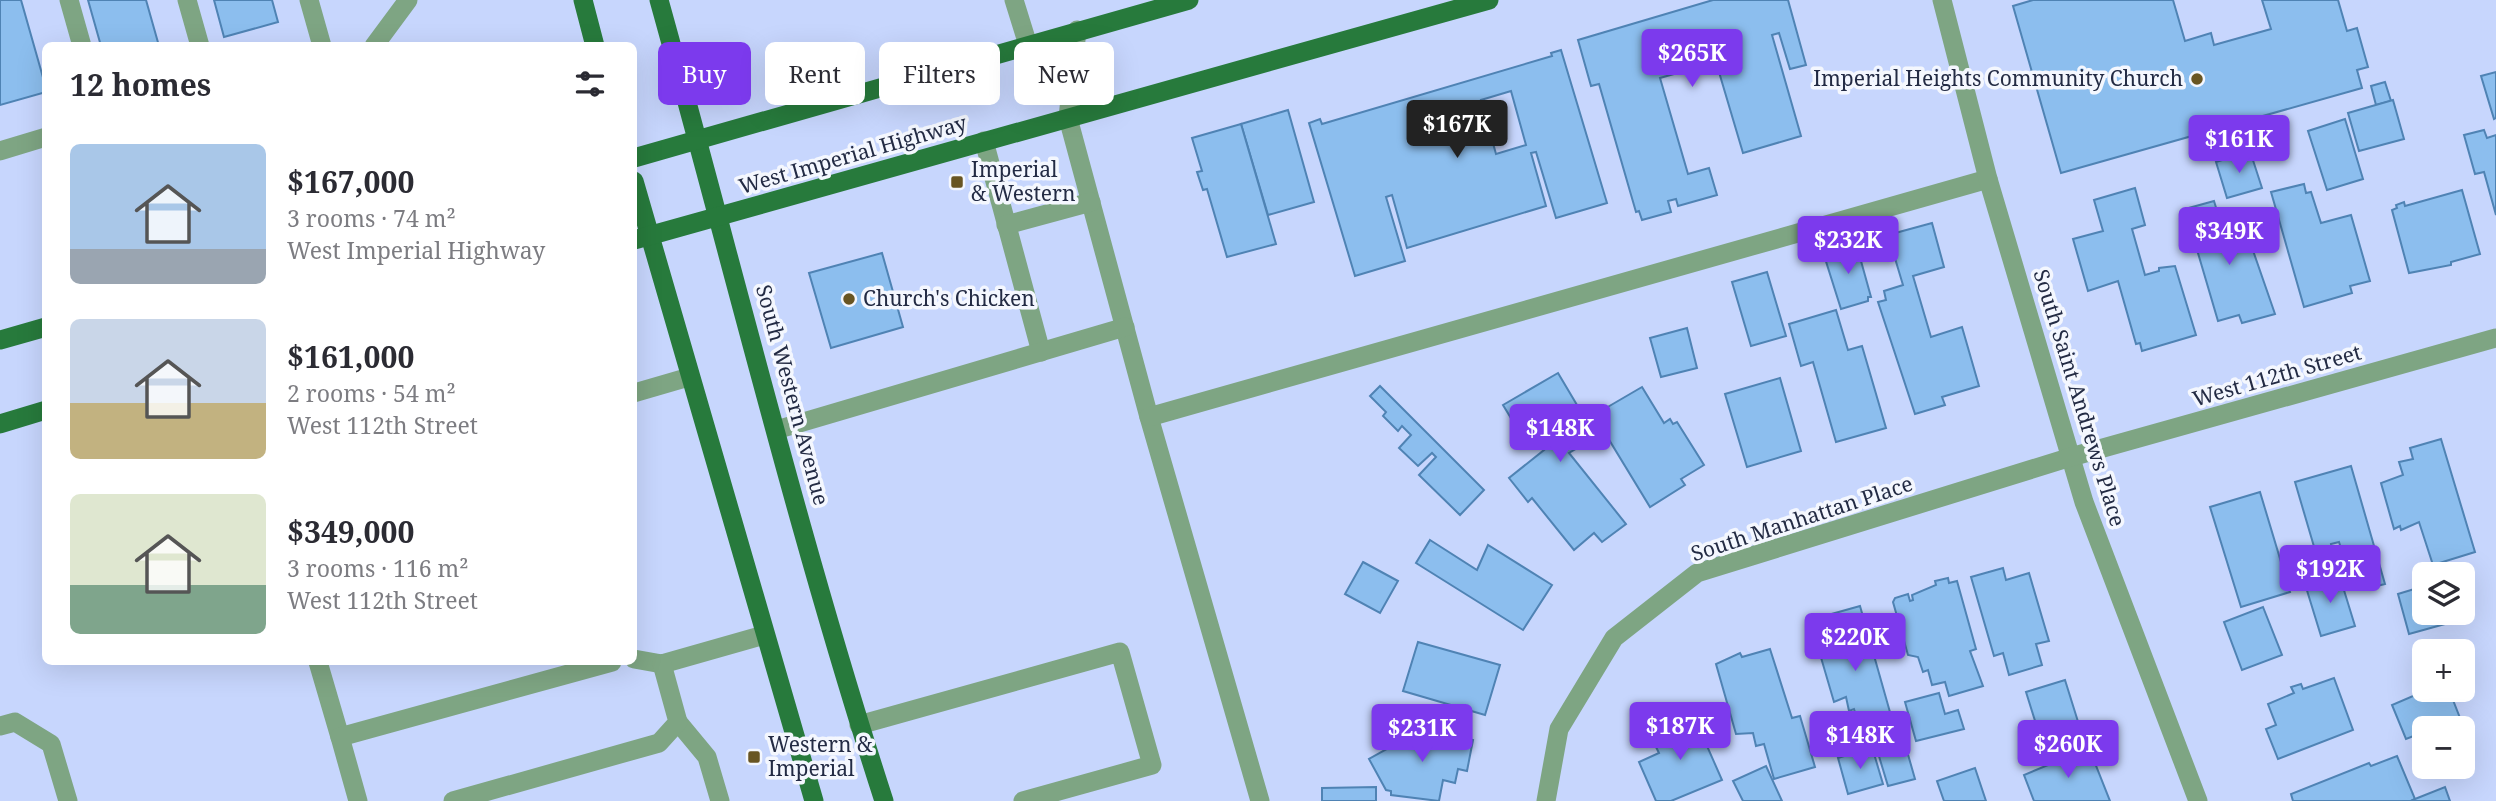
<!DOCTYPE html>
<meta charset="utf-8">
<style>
:root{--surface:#fff;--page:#f2f2f3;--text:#2b2b33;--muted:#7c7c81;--accent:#7c3aed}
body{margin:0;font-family:"Noto Serif",serif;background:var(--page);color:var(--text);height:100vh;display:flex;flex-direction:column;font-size:26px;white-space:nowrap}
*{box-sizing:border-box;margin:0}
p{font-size:23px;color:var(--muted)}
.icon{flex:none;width:38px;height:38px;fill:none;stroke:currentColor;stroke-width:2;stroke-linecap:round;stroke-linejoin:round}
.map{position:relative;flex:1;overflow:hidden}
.sheet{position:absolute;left:42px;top:42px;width:595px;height:623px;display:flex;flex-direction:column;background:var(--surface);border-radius:10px;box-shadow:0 7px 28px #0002}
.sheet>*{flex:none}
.hud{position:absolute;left:658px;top:42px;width:665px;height:63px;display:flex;gap:14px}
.buttons{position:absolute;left:2412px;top:562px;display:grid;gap:14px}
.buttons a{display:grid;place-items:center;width:63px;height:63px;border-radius:10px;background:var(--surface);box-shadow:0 7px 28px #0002;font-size:35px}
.price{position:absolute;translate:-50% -60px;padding:0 16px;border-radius:7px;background:var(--accent);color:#fff;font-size:23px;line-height:46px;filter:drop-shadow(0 2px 4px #0008)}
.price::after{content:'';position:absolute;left:50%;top:42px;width:21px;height:16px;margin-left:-10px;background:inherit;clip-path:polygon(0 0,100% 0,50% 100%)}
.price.current{background:#222;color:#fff}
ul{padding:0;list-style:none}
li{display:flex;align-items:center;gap:21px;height:175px;padding:0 28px}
li span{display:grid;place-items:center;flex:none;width:196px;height:140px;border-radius:10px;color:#555}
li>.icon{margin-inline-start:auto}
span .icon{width:84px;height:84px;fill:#fffc;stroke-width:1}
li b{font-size:30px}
h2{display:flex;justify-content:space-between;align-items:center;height:84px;padding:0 28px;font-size:30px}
.pill{padding:0 24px;border-radius:10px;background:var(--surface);box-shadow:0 7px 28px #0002;font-size:24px;line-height:63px}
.pill.current{background:var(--accent);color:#fff}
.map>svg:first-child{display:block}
.building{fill:#8cbeee;stroke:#4f83b4;stroke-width:2;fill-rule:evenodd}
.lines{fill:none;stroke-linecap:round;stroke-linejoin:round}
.service{stroke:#7ea583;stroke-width:19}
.minor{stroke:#7ea583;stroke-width:19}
.primary{stroke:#277a3c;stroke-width:19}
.poi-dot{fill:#685523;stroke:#f4f7fe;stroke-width:2.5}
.labels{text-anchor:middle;stroke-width:7;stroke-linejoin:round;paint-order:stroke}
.poi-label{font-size:21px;fill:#232b44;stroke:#f4f7fe;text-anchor:start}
.street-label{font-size:21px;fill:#232b44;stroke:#f4f7fe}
</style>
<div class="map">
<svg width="2496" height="801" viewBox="0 0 2496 801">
<rect width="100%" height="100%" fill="#c7d6fd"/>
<!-- building -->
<g class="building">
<polygon points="0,0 21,0 46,88 46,92 0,105"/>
<polygon points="88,0 146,0 159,46 101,46"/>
<polygon points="214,0 272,0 278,22 224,37"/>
<polygon points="1713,0 1788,0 1806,65 1790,69 1779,33 1772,35 1801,136 1743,153 1716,62 1660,78 1688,174 1709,168 1717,195 1678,206 1676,199 1668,201 1671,212 1642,220 1639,211 1636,212 1599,84 1591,86 1578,40"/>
<polygon points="2033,0 2173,0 2185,41 2211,33 2214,45 2271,29 2262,0 2338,0 2347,31 2357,28 2368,67 2357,70 2362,88 2061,173 2013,6"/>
<path d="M1561 50 1607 203 1556 218 1536 152 1531 153 1546 206 1407 248 1392 195 1386 197 1405 261 1355 276 1309 123 1320 119 1322 124 1552 56 1551 53ZM1511 91 1526 145 1496 154 1481 100Z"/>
<polygon points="2496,72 2496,118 2494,119 2481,76"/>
<polygon points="2385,82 2391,101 2376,105 2371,86"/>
<polygon points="2393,100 2404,139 2359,151 2348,113"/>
<polygon points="1288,110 1314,202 1268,215 1241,124"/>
<polygon points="2345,119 2363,179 2327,190 2308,131"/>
<polygon points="1241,124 1276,244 1227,257 1207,189 1203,190 1197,172 1202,171 1192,138"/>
<polygon points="2484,130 2487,138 2496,135 2496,215 2484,172 2475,174 2464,135"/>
<polygon points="2250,151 2262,188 2227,198 2216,162"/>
<polygon points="2304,184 2306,193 2311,192 2321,223 2351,215 2370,281 2350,286 2352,293 2304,307 2271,192"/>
<polygon points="2135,188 2145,225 2132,229 2145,275 2159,271 2159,268 2175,266 2196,335 2142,351 2140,343 2136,344 2118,281 2088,291 2073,239 2103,231 2094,200"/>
<polygon points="2462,190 2480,254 2451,262 2451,265 2409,273 2392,210 2397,208 2396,205 2404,202 2405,206"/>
<polygon points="2214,201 2218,214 2226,212 2233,238 2244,235 2246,240 2249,239 2275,314 2242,323 2239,315 2218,321 2185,209"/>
<polygon points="1932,223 1944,267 1913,276 1931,337 1962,327 1979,386 1942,397 1945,405 1915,414 1878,302 1886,300 1884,291 1903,285 1888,235"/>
<polygon points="1856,243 1871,297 1868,297 1868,301 1841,309 1823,252"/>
<polygon points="882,253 903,327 831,348 809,273"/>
<polygon points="1767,272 1786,336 1751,346 1732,282"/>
<polygon points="1836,310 1848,350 1862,346 1886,428 1836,442 1813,362 1801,366 1789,324"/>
<polygon points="1687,328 1697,368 1661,377 1650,338"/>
<polygon points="1558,373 1596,437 1569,453 1626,524 1602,542 1594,533 1574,550 1532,498 1528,502 1509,478 1544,450 1529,432 1523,438 1503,405"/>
<polygon points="1780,378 1801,451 1747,467 1725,394"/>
<polygon points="1380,386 1484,490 1460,515 1419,475 1436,457 1432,453 1418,466 1399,448 1411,435 1402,426 1398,431 1383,416 1386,412 1370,396"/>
<polygon points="1642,387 1664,423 1670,419 1673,424 1677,422 1704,465 1681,479 1685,485 1650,507 1594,415"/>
<polygon points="2441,439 2475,552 2433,565 2419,522 2401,530 2400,526 2394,529 2381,483 2403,475 2399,462 2413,459 2410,448"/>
<polygon points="2351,466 2385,584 2369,588 2366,577 2357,580 2351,559 2345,561 2339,542 2331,544 2332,549 2315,550 2295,482"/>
<polygon points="2260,492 2290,592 2241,607 2210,507"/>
<polygon points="1430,540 1477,570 1488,545 1552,585 1523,630 1416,563"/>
<polygon points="1363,562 1398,581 1380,613 1345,594"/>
<polygon points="2003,568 2006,580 2029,573 2049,641 2036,644 2042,665 2009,675 2003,653 1994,656 1971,577"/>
<polygon points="2339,574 2355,626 2321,636 2305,584"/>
<polygon points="1948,578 1949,583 1957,581 1976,649 1970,651 1983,686 1949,696 1945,682 1932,685 1928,670 1923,672 1918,657 1908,655 1893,602 1895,598 1908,594 1910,601 1913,600 1912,595 1936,585 1935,581"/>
<polygon points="2424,586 2424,612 2442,612 2445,624 2409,634 2398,594"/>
<polygon points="1860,606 1899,744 1875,751 1869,732 1862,735 1854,709 1849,711 1846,697 1834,702 1810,620"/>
<polygon points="2263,607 2282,655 2242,670 2224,622"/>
<polygon points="1418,642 1500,665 1485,715 1403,691"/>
<polygon points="1770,649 1792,718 1800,716 1815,767 1774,779 1764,744 1756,746 1753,733 1736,734 1716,664 1740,653 1742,657"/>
<polygon points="2334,678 2353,730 2278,759 2266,729 2276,725 2268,704 2294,693 2291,687 2301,684 2303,689"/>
<polygon points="2065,680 2080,728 2041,740 2026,692"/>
<polygon points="2427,690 2449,690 2460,718 2434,728 2424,728 2424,732 2406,739 2392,705"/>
<polygon points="1939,693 1945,714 1958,710 1964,729 1916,741 1905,702"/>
<polygon points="1692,712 1722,780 1671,801 1656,801 1639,762 1659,753 1653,741 1668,734 1664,725"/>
<polygon points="1404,727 1473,740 1467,771 1458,769 1455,783 1443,780 1439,801 1391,795 1391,791 1386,790 1369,759 1401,741"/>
<polygon points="1905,744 1915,779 1888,786 1878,753"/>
<polygon points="1872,747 1883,784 1848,794 1838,758"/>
<polygon points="2089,748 2110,801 2034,801 2024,775"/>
<polygon points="2397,756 2415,799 2411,801 2293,801 2291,794 2369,763 2371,766"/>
<polygon points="1766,766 1782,801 1743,801 1733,781"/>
<polygon points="1975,768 1986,801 1944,801 1937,781"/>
<polygon points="1376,787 1376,801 1322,801 1322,788"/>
<polygon points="2445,787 2450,801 2411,801 2415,799"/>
</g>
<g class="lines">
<!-- service -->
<g class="service">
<polyline points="69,0 82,46"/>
<polyline points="187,0 200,46"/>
<polyline points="309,0 322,46"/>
<polyline points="1014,0 1028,45"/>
<polyline points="1077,30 1068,118 1149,417 1260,801"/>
<polyline points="374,46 408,0"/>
<polyline points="984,141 1041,352"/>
<polyline points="0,151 46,137"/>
<polyline points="1006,225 1091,202"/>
<polyline points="634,393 689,377"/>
<polyline points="1149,417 1988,179"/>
<polyline points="776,430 1125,327"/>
<polyline points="634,659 662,664 764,635"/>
<polyline points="318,662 340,737"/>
<polyline points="678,722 707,757 720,801"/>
<polyline points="859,725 1120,652 1152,765 1023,801"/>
<polyline points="0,726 15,722 51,744 68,801"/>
<polyline points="358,801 340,737 612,662"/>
<polyline points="453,801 659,743 678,722 662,664"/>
</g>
<!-- minor -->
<g class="minor">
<polyline points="1942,0 1988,179 2084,502 2198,801"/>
<polyline points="1546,801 1559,729 1614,638 1697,573 2071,457 2496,338"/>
</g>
<!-- primary -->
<g class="primary">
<polyline points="583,0 595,46"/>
<path d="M659 0C733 266 799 539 884 801"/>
<polyline points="634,158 1189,0"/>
<polyline points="634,181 814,801"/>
<polyline points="634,240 1489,0"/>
<polyline points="0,340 46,327"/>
<polyline points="0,424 46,410"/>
</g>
</g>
<!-- markers -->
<g class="poi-dot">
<circle cx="2197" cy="79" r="7"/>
<rect x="950" y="175" width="14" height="14" rx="3.5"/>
<circle cx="849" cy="299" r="7"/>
<rect x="747" y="750" width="14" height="14" rx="3.5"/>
</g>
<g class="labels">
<!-- poi labels -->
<g class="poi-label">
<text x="2183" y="86" text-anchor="end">Imperial Heights Community Church</text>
<text x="971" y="177">Imperial<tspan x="971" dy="24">&amp; Western</tspan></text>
<text x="863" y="306">Church's Chicken</text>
<text x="768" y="752">Western &amp;<tspan x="768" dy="24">Imperial</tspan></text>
</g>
<!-- street labels -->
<g class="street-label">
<text transform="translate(853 155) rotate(-16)" y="7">West Imperial Highway</text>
<text transform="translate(2277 376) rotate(-16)" y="7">West 112th Street</text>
<text transform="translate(792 395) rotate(75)" y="7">South Western Avenue</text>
<text transform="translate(2079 398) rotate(73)" y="7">South Saint Andrews Place</text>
<text transform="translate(1802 519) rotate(-18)" y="7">South Manhattan Place</text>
</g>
</g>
</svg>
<div class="buttons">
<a><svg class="icon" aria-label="layers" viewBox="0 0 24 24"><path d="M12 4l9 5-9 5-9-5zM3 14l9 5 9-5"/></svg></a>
<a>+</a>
<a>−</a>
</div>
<b class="price" style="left:1692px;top:89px">$265K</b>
<b class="price current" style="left:1457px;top:160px">$167K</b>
<b class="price" style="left:2239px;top:175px">$161K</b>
<b class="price" style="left:2229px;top:267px">$349K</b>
<b class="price" style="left:1848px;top:276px">$232K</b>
<b class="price" style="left:1560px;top:464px">$148K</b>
<b class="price" style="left:2330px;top:605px">$192K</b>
<b class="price" style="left:1855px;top:673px">$220K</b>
<b class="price" style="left:1680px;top:762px">$187K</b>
<b class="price" style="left:1422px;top:764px">$231K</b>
<b class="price" style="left:1860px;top:771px">$148K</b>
<b class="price" style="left:2068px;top:780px">$260K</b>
<div class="hud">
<a class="pill current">Buy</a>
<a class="pill">Rent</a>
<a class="pill">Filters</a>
<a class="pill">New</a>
</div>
<section class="sheet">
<h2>12 homes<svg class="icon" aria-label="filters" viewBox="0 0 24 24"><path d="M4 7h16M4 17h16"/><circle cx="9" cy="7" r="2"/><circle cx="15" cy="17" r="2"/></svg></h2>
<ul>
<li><span style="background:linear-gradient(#a9c7e8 75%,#9aa5b1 0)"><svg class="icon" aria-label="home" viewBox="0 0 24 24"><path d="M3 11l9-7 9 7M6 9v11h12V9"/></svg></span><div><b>$167,000</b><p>3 rooms · 74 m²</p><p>West Imperial Highway</p></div></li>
<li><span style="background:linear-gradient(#c9d6e8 60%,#c2b280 0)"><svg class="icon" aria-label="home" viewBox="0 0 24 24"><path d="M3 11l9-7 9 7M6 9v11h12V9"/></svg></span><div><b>$161,000</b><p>2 rooms · 54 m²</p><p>West 112th Street</p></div></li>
<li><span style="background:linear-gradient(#dfe7d0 65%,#7fa58c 0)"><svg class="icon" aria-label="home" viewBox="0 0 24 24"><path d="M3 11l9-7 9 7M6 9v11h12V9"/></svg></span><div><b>$349,000</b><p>3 rooms · 116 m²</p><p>West 112th Street</p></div></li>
</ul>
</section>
</div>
